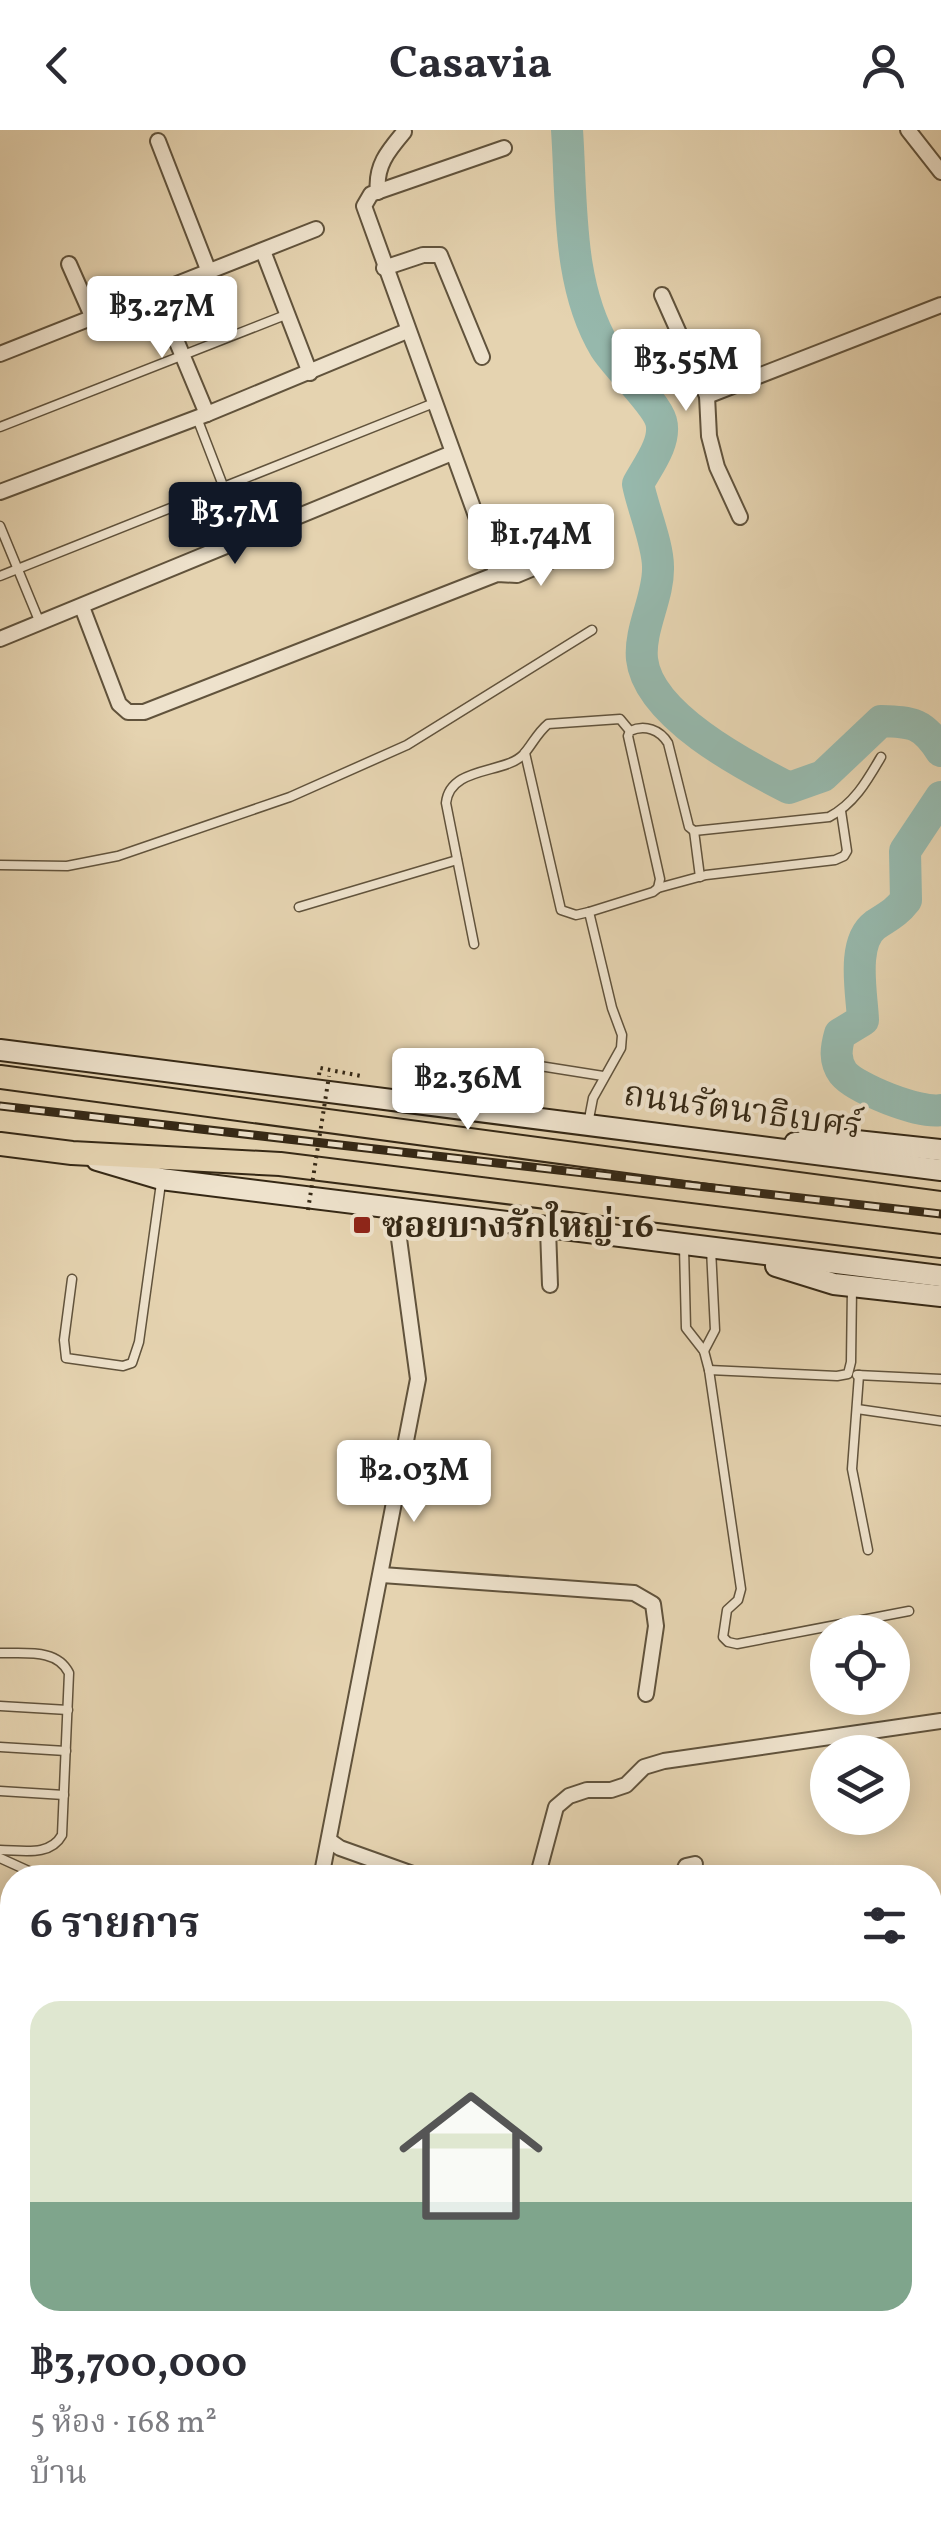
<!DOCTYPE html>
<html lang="th">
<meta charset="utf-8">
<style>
:root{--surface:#fff;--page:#f2f2f3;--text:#2b2b33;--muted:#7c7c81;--line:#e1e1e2;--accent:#111827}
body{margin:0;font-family:Vollkorn,"Noto Serif Thai",serif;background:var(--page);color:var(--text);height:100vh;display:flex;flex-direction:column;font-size:38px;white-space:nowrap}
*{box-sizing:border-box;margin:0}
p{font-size:32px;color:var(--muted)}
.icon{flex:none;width:55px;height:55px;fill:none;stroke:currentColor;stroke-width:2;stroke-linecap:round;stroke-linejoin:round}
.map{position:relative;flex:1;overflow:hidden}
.drawer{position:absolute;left:0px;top:1735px;width:942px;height:672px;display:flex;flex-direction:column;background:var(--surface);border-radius:40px 40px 0 0;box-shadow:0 5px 25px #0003}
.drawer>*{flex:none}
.buttons{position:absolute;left:810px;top:1485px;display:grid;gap:20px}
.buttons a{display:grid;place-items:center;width:100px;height:100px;border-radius:50%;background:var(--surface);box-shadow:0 5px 25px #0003;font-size:50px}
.price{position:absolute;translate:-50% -85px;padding:0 22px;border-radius:10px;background:#fff;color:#222;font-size:32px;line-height:65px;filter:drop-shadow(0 2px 5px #0008)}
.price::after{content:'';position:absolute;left:50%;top:60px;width:30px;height:22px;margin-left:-15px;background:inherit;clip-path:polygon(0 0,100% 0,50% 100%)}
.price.on{background:var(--accent);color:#fff}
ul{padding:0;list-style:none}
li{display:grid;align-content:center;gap:20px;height:530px;padding:0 30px}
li+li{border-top:2px solid var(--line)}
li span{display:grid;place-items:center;height:310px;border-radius:30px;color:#555}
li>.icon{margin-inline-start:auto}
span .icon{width:180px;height:180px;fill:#fffc;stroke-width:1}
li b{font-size:42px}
h2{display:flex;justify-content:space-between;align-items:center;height:120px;padding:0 30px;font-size:42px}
header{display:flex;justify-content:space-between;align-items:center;height:130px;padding:0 30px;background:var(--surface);font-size:45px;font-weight:700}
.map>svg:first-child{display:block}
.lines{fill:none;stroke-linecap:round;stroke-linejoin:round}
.river{stroke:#96b8ac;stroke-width:32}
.lane-casing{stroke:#61533c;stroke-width:11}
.street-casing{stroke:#61533c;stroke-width:18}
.secondary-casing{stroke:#352815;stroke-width:24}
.primary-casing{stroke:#352815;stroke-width:26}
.path{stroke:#352815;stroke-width:4;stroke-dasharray:2.5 5;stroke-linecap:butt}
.lane{stroke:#eee2cc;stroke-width:8}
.street{stroke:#eee2cc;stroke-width:14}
.secondary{stroke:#eee2cc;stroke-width:20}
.primary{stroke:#e5d3b0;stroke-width:22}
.rail-casing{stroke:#352815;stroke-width:9}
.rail{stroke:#eee2cc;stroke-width:5;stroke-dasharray:15;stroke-linecap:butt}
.path-bridge{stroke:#352815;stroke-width:4;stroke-dasharray:2.5 5;stroke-linecap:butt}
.poi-dot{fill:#8f2418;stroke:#eee2cc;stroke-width:4}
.labels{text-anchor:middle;stroke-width:8;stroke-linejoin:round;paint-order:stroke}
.street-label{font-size:35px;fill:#352815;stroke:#eee2cc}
.poi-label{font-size:35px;font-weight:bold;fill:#352815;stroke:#eee2cc;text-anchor:start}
</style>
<header><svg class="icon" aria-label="back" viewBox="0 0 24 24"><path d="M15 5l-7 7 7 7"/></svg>Casavia<svg class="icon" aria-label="person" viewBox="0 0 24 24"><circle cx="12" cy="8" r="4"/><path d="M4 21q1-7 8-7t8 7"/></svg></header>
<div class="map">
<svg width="941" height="2407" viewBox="0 0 941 2407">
<rect width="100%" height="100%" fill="#e5d3b0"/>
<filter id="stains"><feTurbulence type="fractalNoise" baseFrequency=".002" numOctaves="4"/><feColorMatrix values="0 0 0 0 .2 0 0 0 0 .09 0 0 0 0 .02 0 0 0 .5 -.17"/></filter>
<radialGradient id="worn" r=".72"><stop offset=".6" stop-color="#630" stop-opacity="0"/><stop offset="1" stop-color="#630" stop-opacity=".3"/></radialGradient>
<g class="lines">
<!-- river -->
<g class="river">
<path d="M567 0C572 71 567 155 605 218 617 237 656 273 661 291 667 312 647 337 638 354 643 379 658 414 658 437 659 467 639 499 642 529 648 585 744 635 789 658L823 646 881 591C913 592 923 593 941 621"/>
<path d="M941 667 905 721 906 770C895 784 888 786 875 795 851 813 862 864 863 890L840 904C836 918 834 930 843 943 856 959 920 984 941 980"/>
</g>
<!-- lane casing -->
<g class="lane-casing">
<g id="lane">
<polyline points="197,288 244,410"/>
<polyline points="0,297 288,184"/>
<polyline points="0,396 40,493"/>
<polyline points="0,446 434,273"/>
<polyline points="525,623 561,780 576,785 589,782"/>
<polyline points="694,701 700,747"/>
<polyline points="0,735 67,736 118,726 290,667 407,615 592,500"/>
<polyline points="658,758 706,745 835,730 844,726 847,721 841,681"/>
<polyline points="299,777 457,730"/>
<path d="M474 814 446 673C450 636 504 644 523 625 532 615 537 603 548 594L620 589 630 601"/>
<polyline points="508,931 603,946"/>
<path d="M588 994 593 968 621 918 622 905 612 878 589 782 653 762 658 758 660 749 628 606 630 601C645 594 660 600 668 613L689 697 694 701 829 687C854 674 867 651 881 627"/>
<polyline points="684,1117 686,1198 704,1221 709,1240 741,1459 738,1470 727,1480 723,1507 728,1512 737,1514 909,1481"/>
<polyline points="72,1149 64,1210 66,1228 123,1236 132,1233 139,1212 161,1053"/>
<polyline points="704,1221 715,1200 711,1119"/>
<polyline points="709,1240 837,1246 848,1244 851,1232 852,1158"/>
<polyline points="857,1245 941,1249"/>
<polyline points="859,1245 852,1339 868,1420"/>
<polyline points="857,1279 941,1291"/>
<path d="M0 1523C24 1524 57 1518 69 1543L62 1705C50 1727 22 1720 0 1720"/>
<polyline points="0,1576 68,1580"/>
<polyline points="0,1617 66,1621"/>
<polyline points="0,1661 64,1665"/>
<polyline points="0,1728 44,1748"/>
<polyline points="0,1901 12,1903"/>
</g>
</g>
<!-- street casing -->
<g class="street-casing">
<g id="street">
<polyline points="908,0 941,42"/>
<polyline points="158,11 209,142"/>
<path d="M378 62C375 36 388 21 404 2"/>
<polyline points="263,121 310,243"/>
<polyline points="69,134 92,186"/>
<polyline points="384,138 423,125 440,125 482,227"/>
<polyline points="156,162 207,284"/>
<polyline points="662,165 707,266 709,306 717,337 740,387"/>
<polyline points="0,224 316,99"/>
<polyline points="707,266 941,175"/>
<polyline points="0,362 207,284 407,201"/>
<polyline points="497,444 364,76 371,64 504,18"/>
<polyline points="82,477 119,574 128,582 144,582 497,444 517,445 579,419"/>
<polyline points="0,509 452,323"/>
<polyline points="548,1099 550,1155"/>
<polyline points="382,1445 634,1463 653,1474 656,1496 646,1564"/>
<polyline points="330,1711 340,1718 424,1748"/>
<polyline points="321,1748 418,1249 395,1079"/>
<polyline points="537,1748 556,1677 569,1666 587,1660 611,1660 626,1655 644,1637 664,1631 941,1591"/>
<polyline points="681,1748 686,1736 695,1734"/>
<polyline points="930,1936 941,1937"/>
<polyline points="0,2148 12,2151"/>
<polyline points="930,2215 941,2216"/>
<polyline points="0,2223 12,2226"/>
<polyline points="0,2287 12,2250"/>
<polyline points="9,2337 12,2338"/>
<polyline points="436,2399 498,2407"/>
<polyline points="69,2407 73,2395"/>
<polyline points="303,2407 306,2395"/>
</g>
</g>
<!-- secondary casing -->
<g class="secondary-casing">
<g id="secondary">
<polyline points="0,920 941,1040"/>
<polyline points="795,1013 847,1010 941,1020"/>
<polyline points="97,1030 161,1049 941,1146"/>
<polyline points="776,1136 834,1154 941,1166"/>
</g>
</g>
<!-- primary casing -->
<g class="primary-casing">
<g id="primary">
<polyline points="0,947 941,1073"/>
<polyline points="0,1014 72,1023 280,1034 941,1116"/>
</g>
</g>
<!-- path -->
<polyline class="path" points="319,945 320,938 361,946"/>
<!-- lane -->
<use href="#lane" class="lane"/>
<!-- street -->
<use href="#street" class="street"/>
<!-- secondary -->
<use href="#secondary" class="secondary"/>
<!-- primary -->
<use href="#primary" class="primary"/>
<!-- rail casing -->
<g class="rail-casing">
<polyline id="rail" points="0,976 941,1084"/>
</g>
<!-- rail -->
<use href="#rail" class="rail"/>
<!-- path-bridge -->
<polyline class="path-bridge" points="308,1080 329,946"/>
</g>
<!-- markers -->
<rect class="poi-dot" x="352" y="1085" width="20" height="20" rx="5"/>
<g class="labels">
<!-- street labels -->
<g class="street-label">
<text transform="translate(743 979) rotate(8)" y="12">ถนนรัตนาธิเบศร์</text>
</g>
<!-- poi labels -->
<g class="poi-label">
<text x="382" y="1107">ซอยบางรักใหญ่ 16</text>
</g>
</g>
<rect width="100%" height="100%" filter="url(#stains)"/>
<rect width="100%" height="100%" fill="url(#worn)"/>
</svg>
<div class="buttons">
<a><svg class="icon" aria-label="locate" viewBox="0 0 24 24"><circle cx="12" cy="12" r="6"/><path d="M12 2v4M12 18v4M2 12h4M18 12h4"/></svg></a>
<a><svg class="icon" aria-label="layers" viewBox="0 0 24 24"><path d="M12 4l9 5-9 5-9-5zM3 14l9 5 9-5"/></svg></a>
</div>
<b class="price" style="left:162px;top:231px">฿3.27M</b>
<b class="price" style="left:686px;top:284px">฿3.55M</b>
<b class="price on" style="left:235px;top:437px">฿3.7M</b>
<b class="price" style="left:541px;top:459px">฿1.74M</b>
<b class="price" style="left:468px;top:1003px">฿2.36M</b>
<b class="price" style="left:414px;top:1395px">฿2.03M</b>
<section class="drawer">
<h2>6 รายการ<svg class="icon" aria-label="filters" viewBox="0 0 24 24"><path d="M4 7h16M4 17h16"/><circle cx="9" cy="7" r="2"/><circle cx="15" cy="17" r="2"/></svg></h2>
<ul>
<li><span style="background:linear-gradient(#dfe7d0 65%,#7fa58c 0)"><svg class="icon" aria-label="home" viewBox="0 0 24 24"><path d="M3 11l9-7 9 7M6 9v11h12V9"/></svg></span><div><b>฿3,700,000</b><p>5 ห้อง · 168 m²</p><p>บ้าน</p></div></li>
</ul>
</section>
</div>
